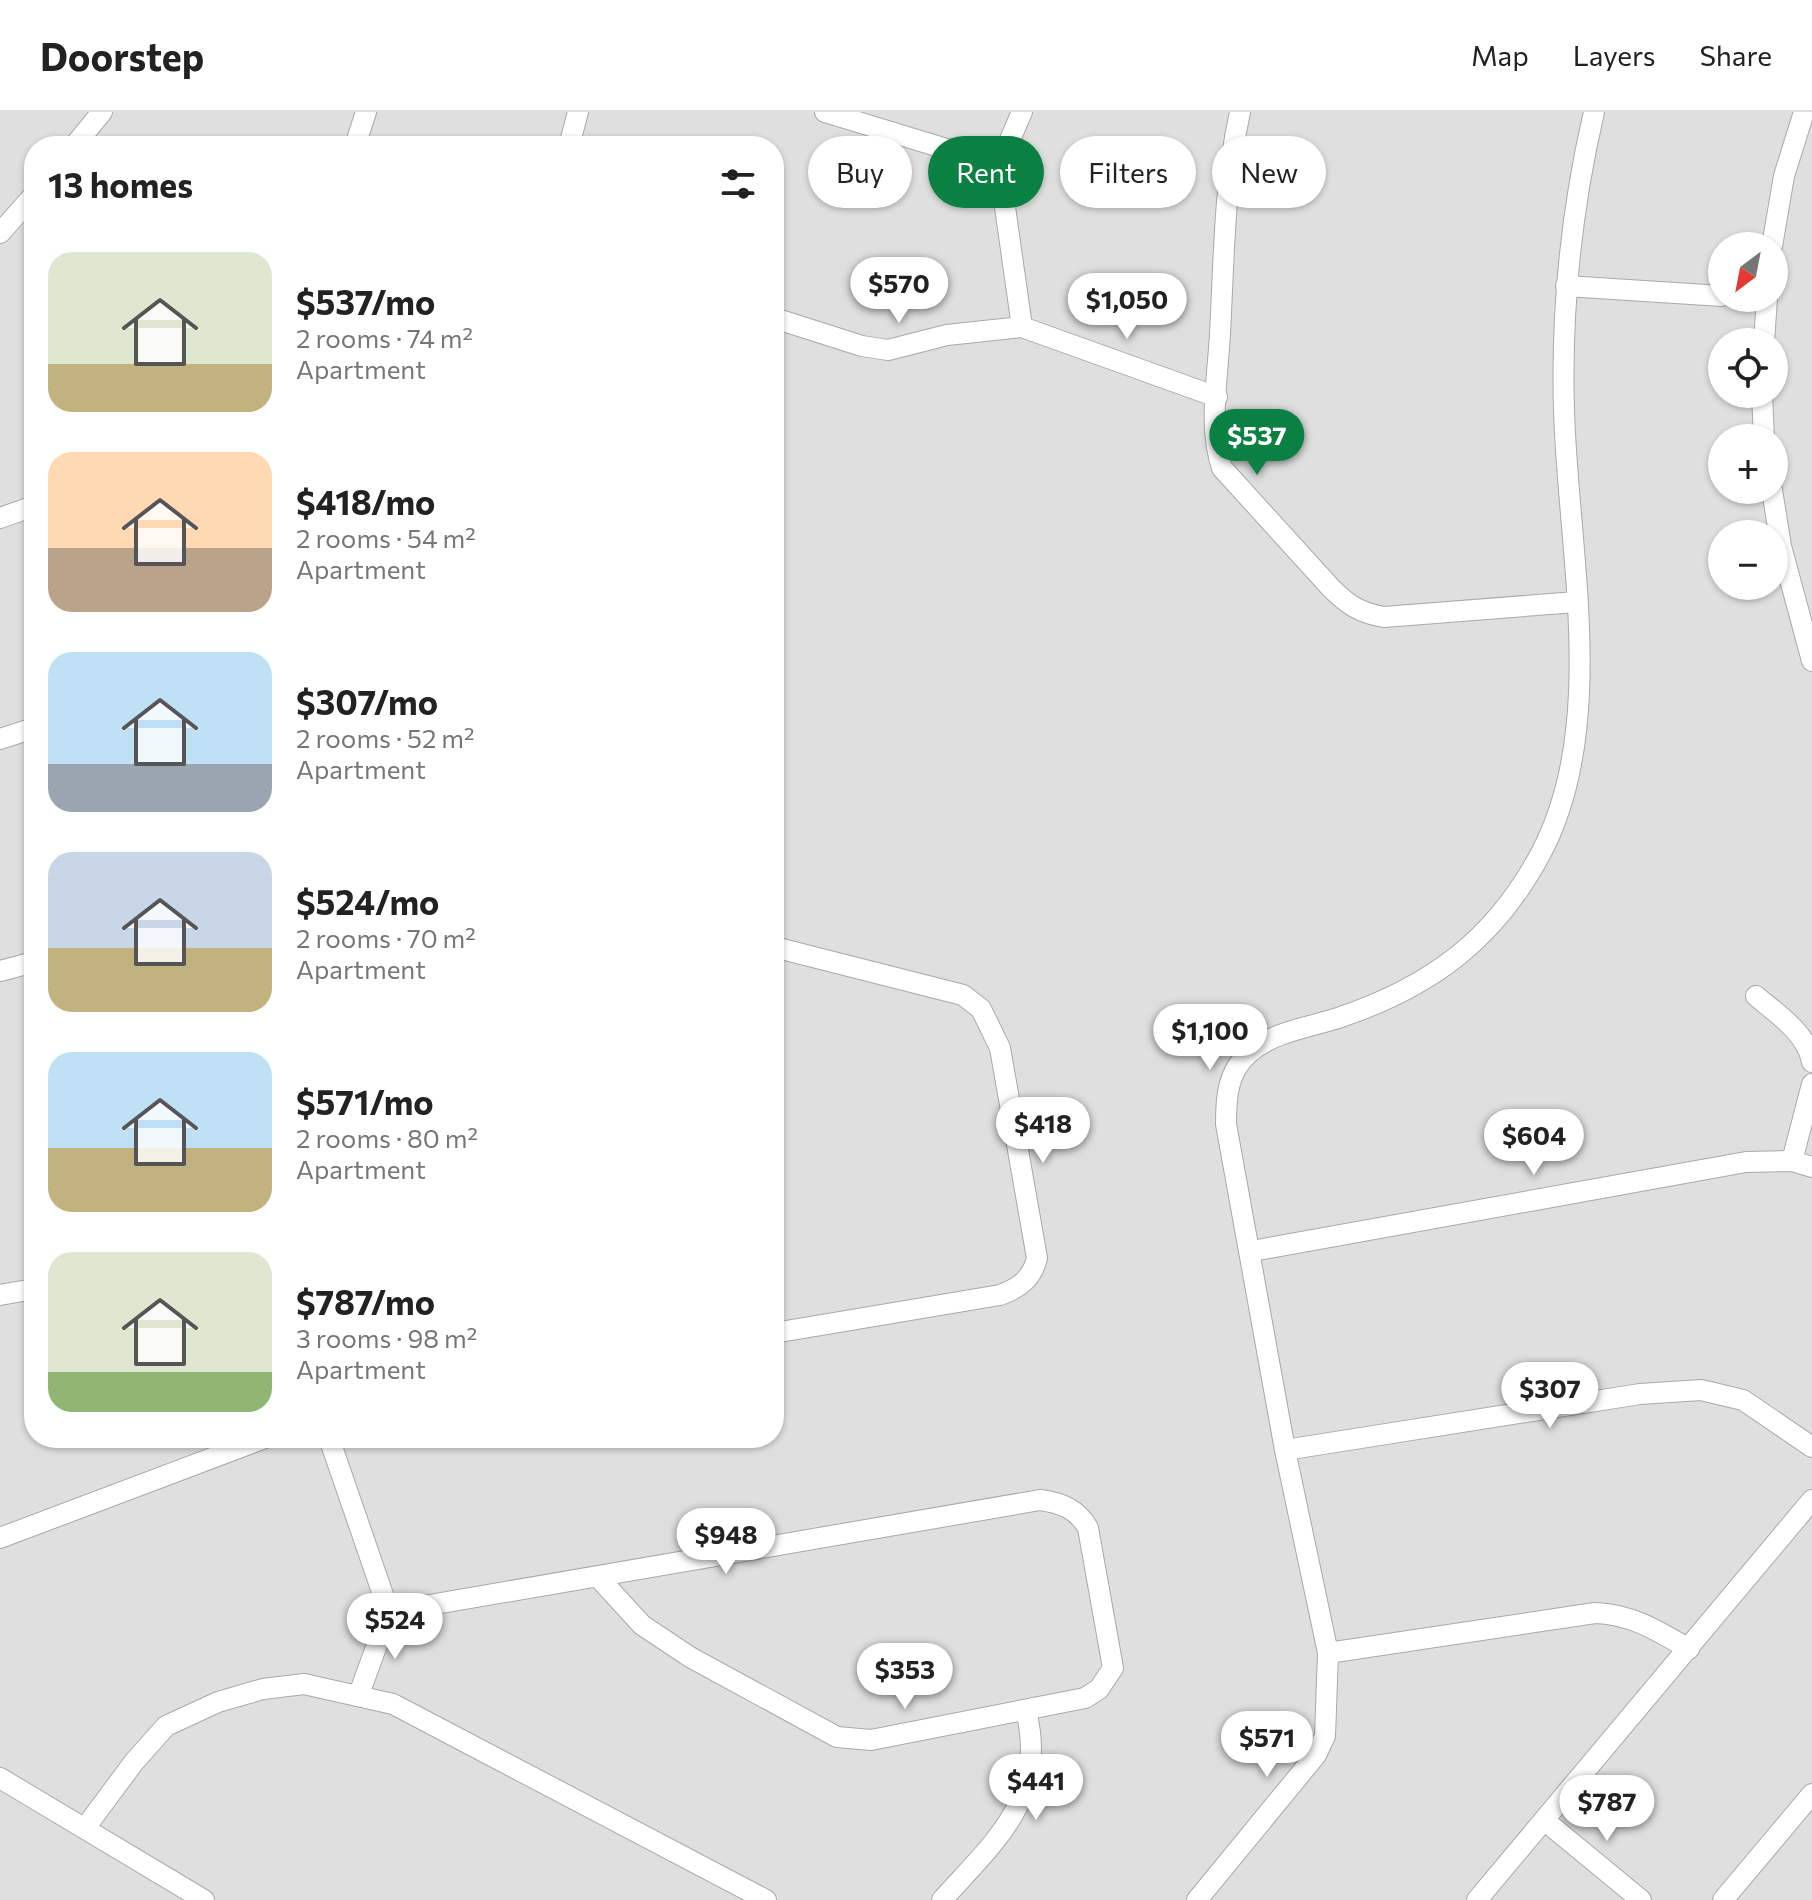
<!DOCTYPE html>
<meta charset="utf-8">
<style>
:root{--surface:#fff;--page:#f2f2f2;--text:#222;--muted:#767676;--line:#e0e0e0;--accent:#0b8043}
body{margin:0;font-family:Commissioner,sans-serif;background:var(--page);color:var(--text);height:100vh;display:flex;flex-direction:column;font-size:30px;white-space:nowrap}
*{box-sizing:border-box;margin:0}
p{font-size:26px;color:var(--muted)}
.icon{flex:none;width:44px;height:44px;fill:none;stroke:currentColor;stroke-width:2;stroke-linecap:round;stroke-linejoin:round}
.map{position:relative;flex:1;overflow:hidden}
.side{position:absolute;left:24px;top:24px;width:760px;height:1312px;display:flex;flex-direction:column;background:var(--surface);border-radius:32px;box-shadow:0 2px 6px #0004}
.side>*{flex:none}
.top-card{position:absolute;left:808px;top:24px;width:760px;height:72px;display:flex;gap:16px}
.needle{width:52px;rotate:212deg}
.controls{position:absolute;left:1708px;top:120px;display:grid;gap:16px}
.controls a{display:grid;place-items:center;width:80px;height:80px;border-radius:50%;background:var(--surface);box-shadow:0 2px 6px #0004;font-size:40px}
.price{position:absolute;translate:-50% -68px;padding:0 18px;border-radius:28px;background:#fff;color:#222;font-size:26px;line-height:52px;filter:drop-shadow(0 2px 4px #0008)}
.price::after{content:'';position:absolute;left:50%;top:48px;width:24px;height:18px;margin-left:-12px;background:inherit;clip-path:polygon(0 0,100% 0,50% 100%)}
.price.active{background:var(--accent);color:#fff}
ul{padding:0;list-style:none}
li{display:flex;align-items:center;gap:24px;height:200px;padding:0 24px}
li span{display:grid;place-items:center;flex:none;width:224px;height:160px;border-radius:24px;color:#555}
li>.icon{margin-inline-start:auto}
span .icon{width:96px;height:96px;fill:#fffc;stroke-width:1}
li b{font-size:34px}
h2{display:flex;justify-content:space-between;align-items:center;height:96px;padding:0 24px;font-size:34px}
.chip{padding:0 28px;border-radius:36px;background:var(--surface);box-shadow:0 2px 6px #0004;font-size:28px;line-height:72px}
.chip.active{background:var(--accent);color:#fff}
header{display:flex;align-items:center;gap:48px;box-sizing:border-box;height:112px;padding:0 40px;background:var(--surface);border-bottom:2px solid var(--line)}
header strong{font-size:38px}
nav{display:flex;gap:44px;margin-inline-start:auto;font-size:28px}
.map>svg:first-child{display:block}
.residential{fill:#e0dfdf;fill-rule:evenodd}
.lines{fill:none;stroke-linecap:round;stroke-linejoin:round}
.minor-casing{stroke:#a9a9a9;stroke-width:22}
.minor{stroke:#fff;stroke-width:20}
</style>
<header>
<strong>Doorstep</strong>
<nav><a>Map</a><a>Layers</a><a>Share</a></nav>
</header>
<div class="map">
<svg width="1812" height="1788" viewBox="0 0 1812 1788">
<rect width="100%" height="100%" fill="#f2efe9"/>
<!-- residential -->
<path class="residential" d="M0 0H1812V1788H0ZM34 34H774V1326H34ZM1722 134H1774V186H1722ZM1722 230H1774V282H1722ZM1722 326H1774V378H1722ZM1722 422H1774V474H1722Z"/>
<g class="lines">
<!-- minor casing -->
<g class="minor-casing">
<g id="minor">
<polyline points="825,0 999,53"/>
<polyline points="1022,0 999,53 1022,215"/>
<path d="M1240 0C1224 72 1224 148 1220 221 1218 264 1208 315 1222 356L1331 476C1348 493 1360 501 1384 505L1576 490"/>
<path d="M1594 0C1571 99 1561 197 1564 299 1568 438 1608 612 1542 739 1496 827 1431 875 1338 906 1310 915 1272 920 1249 941 1227 960 1226 986 1226 1012L1285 1338 1328 1541 1595 1501C1631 1502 1658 1519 1689 1537"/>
<polyline points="74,34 102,0"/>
<polyline points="355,34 366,0"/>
<polyline points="569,34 578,0"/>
<polyline points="0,121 34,83"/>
<polyline points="1772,134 1784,64 1804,0"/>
<polyline points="1566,174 1722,184"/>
<polyline points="774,206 862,234 888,238 947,223 1022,215 1217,285"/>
<polyline points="1764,230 1767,186"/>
<polyline points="1762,282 1764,326"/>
<polyline points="1772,378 1781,434 1812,549"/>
<polyline points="0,406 34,394"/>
<polyline points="0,627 34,616"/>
<path d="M774 835 963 883 981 897 1000 936 1037 1146C1032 1167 1019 1176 1000 1183L774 1221"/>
<polyline points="0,859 34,850"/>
<path d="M1756 884C1777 902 1807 921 1812 950"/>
<polyline points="1792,1049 1812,972"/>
<polyline points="1252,1139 1746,1050 1792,1049 1812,1055"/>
<polyline points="0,1183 34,1177"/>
<polyline points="329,1326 389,1500 359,1582"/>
<polyline points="1285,1338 1640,1282 1701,1278 1743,1288 1812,1335"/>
<polyline points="0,1426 265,1326"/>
<path d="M389 1500 1040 1388C1062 1391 1077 1397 1088 1416L1113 1556 1099 1577 1085 1586 871 1628 837 1625 690 1545 642 1513 598 1465"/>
<polyline points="0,1666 204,1788"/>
<polyline points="1544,1708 1641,1788"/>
<polyline points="85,1716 134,1650 166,1614 218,1590 263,1577 304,1572 393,1592 766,1788"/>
<path d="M942 1788C995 1729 1048 1686 1026 1599"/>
<polyline points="1197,1788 1316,1643 1325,1624 1328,1541"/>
<polyline points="1477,1788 1812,1388"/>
<polyline points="1723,1788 1812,1682"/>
</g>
</g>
<!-- minor -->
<use href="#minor" class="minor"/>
</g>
</svg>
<div class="controls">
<a><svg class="needle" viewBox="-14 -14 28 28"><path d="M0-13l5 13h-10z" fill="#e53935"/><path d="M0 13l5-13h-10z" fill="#767676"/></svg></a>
<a><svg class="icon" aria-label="locate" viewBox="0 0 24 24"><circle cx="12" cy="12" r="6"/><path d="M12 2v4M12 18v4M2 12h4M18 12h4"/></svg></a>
<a>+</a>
<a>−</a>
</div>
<b class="price" style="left:899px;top:213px">$570</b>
<b class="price" style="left:1127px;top:229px">$1,050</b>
<b class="price active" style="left:1257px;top:365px">$537</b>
<b class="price" style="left:1210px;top:960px">$1,100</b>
<b class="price" style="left:1043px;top:1053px">$418</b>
<b class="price" style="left:1534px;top:1065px">$604</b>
<b class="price" style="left:1550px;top:1318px">$307</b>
<b class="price" style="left:726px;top:1464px">$948</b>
<b class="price" style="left:395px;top:1549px">$524</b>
<b class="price" style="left:905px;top:1599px">$353</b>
<b class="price" style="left:1267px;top:1667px">$571</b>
<b class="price" style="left:1036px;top:1710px">$441</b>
<b class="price" style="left:1607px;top:1731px">$787</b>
<div class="top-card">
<a class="chip">Buy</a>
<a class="chip active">Rent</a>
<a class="chip">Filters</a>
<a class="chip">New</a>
</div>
<section class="side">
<h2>13 homes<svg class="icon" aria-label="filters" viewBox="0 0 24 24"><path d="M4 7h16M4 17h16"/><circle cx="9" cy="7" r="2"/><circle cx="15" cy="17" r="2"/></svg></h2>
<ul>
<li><span style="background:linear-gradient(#dfe7d0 70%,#c2b280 0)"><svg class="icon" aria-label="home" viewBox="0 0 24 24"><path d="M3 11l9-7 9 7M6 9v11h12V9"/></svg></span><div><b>$537/mo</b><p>2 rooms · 74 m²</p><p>Apartment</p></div></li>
<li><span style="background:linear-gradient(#ffd9b3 60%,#b9a48a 0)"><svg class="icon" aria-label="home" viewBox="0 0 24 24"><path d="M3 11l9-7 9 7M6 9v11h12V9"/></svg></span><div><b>$418/mo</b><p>2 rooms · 54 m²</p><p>Apartment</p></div></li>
<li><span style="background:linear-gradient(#bfe0f5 70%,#9aa5b1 0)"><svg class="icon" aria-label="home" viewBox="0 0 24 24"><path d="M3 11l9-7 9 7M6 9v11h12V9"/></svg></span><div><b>$307/mo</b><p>2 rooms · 52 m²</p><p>Apartment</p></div></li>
<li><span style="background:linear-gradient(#c9d6e8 60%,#c2b280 0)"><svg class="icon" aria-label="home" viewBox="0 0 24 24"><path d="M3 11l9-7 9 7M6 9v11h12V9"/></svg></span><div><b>$524/mo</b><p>2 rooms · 70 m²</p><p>Apartment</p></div></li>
<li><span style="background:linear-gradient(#bfe0f5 60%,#c2b280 0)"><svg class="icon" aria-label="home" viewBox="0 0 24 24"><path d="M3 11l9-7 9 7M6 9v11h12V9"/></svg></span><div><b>$571/mo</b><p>2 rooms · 80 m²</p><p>Apartment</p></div></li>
<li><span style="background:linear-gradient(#dfe7d0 75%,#8fb573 0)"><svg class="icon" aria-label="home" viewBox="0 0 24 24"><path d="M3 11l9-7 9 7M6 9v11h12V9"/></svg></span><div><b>$787/mo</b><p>3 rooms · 98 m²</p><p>Apartment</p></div></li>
</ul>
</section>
</div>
